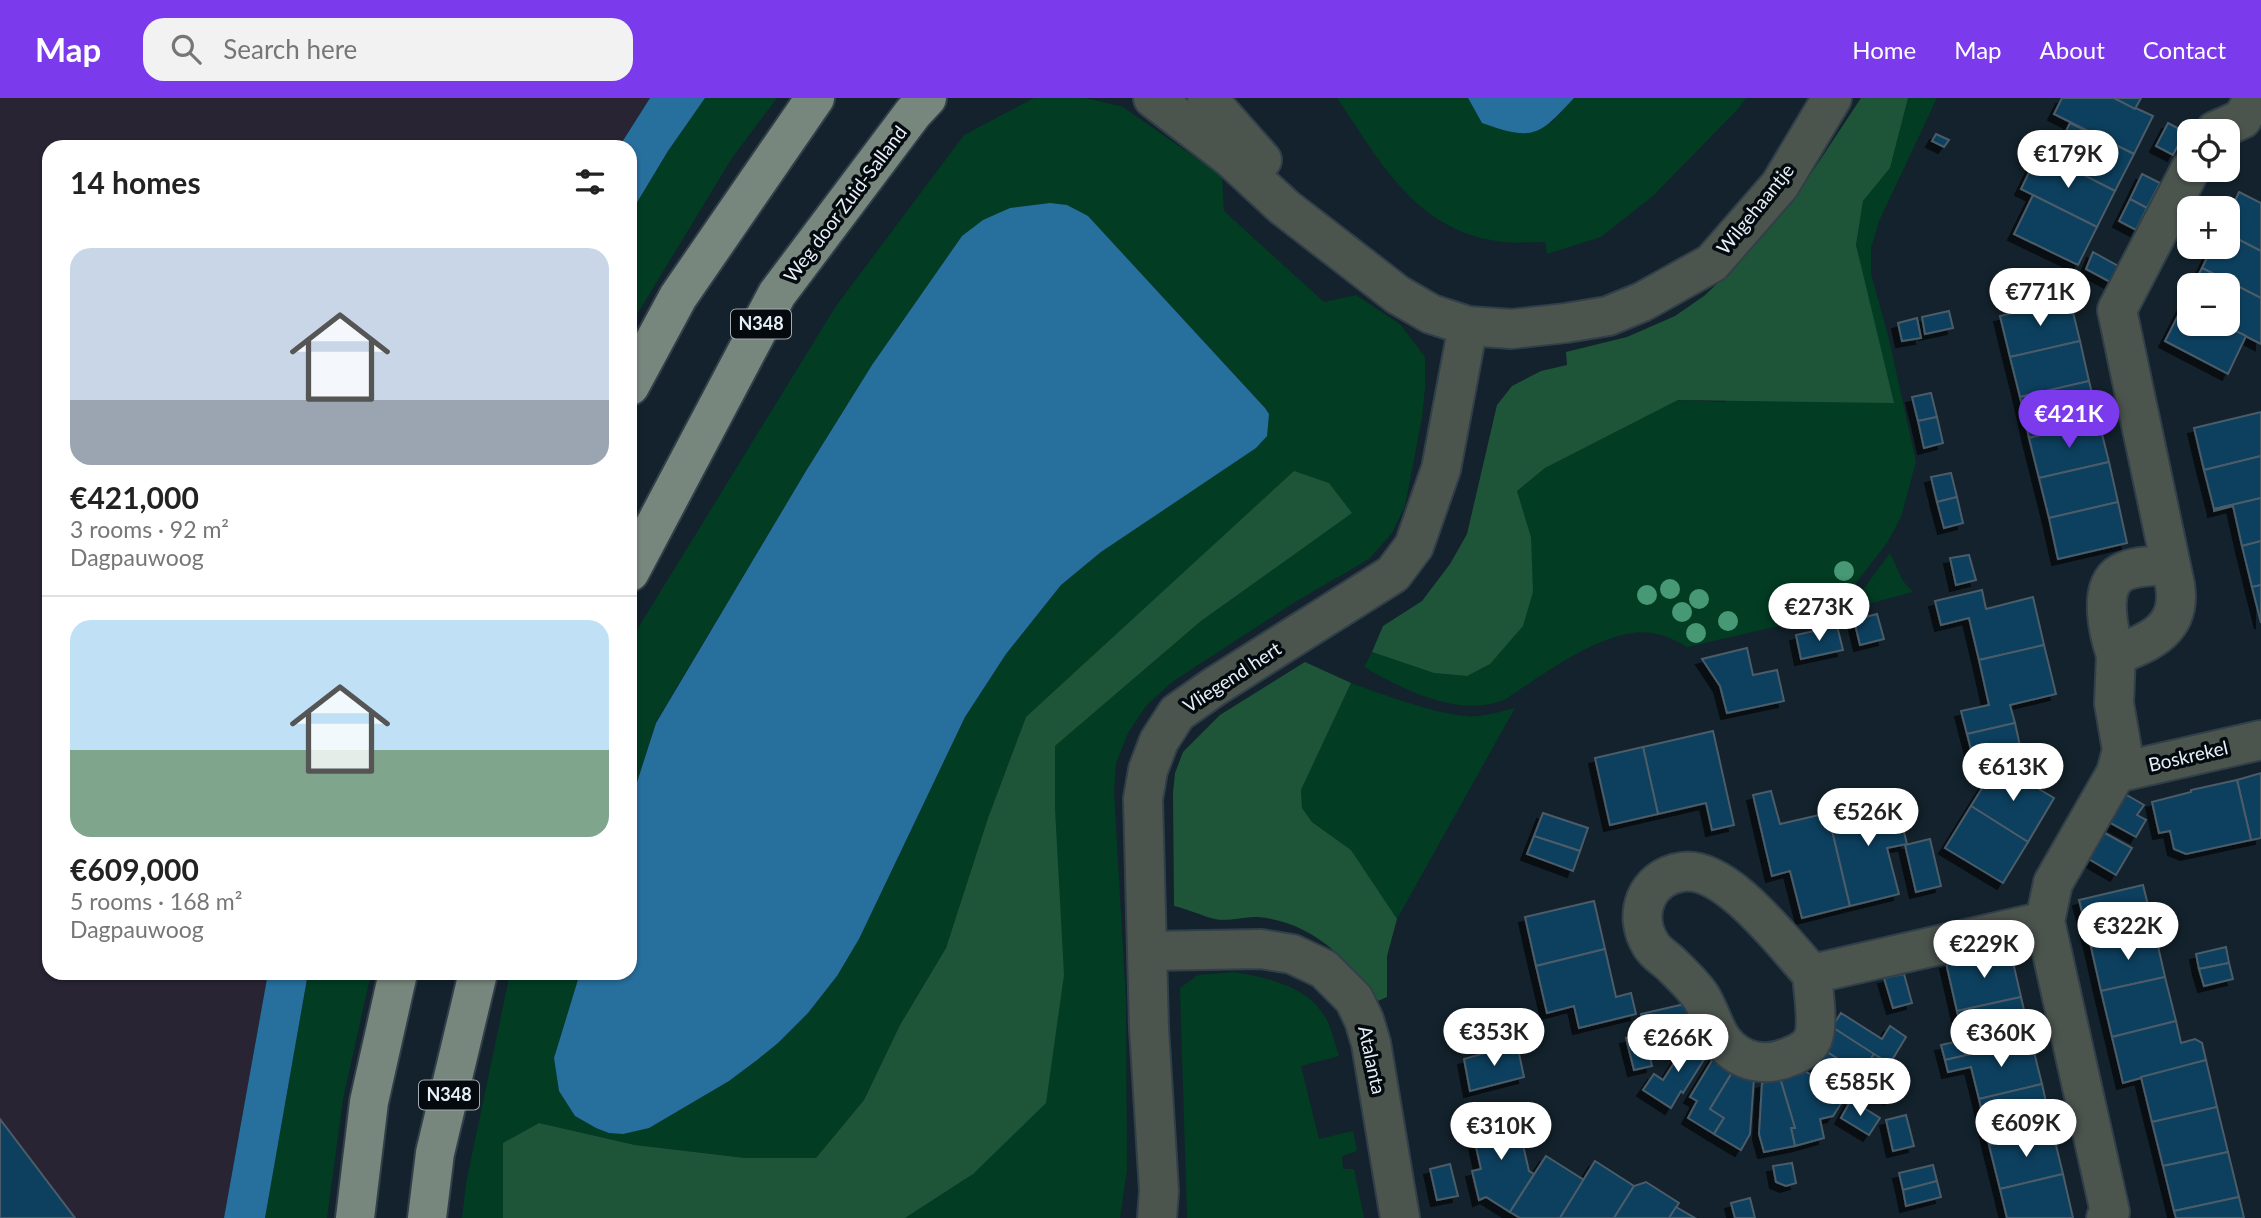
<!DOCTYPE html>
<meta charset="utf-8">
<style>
:root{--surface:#fff;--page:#f2f2f2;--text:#222;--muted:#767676;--line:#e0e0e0;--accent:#7c3aed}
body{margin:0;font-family:Lato,sans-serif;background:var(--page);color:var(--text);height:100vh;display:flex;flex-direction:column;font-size:26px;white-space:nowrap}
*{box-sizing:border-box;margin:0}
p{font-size:23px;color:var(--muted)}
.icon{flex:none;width:38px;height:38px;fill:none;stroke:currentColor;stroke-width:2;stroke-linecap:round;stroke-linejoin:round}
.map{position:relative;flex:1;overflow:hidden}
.details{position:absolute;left:42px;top:42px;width:595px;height:840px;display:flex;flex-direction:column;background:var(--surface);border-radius:21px;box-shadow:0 2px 5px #0004}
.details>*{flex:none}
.tools{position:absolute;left:2177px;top:21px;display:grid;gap:14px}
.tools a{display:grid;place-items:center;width:63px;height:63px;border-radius:14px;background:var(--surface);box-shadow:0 2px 5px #0004;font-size:35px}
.price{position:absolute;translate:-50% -60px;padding:0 16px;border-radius:24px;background:#fff;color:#222;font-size:23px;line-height:46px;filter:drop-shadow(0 2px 4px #0008)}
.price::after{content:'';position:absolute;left:50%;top:42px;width:21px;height:16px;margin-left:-10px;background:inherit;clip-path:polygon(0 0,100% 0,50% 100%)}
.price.current{background:var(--accent);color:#fff}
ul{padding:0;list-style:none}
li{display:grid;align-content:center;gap:14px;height:371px;padding:0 28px}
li+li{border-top:2px solid var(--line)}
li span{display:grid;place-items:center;height:217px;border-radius:21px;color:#555}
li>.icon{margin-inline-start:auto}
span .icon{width:126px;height:126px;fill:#fffc;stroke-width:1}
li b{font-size:30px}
h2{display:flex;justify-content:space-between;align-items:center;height:84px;padding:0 28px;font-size:30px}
header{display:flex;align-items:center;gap:42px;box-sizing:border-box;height:98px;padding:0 35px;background:var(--accent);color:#fff}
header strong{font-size:33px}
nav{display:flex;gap:38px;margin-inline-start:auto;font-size:24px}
.search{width:490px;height:63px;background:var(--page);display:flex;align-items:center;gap:18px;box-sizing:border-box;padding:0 24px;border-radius:21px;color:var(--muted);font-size:26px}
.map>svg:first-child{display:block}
.commercial{fill:#282434}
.green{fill:#023c23}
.forest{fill:#1e5539}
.water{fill:#276f9d}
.building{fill:#093f5e;stroke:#4c5c69;stroke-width:2;filter:url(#shadow)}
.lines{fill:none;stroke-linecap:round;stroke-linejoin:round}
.street-casing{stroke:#313f49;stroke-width:42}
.primary-casing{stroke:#313f49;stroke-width:42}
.street{stroke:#4c544e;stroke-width:38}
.primary{stroke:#77877d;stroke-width:38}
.tree{fill:#479875}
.labels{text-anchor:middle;stroke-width:7;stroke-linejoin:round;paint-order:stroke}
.shield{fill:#050a0f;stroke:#a3abb2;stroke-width:2}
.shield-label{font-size:18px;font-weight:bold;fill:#e7f0f8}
.street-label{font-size:19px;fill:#e7f0f8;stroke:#050a0f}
</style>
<header>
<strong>Map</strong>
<div class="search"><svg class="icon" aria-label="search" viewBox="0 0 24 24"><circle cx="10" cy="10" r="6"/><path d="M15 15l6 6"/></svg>Search here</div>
<nav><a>Home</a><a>Map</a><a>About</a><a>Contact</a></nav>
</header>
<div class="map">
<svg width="2261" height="1120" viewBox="0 0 2261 1120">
<defs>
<filter id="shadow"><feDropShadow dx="-6" dy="6" stdDeviation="0" flood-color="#0009"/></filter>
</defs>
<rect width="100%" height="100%" fill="#13222c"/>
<!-- commercial -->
<polygon class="commercial" points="0,0 650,0 619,49 49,49 49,875 268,875 224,1120 0,1120"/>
<!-- green -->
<g class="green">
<polygon points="705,0 777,0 732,60 630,228 630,116 668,53"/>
<polygon points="1034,0 1086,0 1123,9 1222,78 1224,113 1324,204 1356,197 1400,226 1425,259 1425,290 1422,320 1405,408 1392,435 1369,461 1295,504 1172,584 1146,608 1128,635 1116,665 1114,693 1126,903 1127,1072 1120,1120 905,1120 973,1076 1055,711 1055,648 1201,523 1351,415 1329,385 1026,619 988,720 946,850 900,927 864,1002 816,1060 745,1060 635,1047 539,1025 504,1045 503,1120 462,1120 466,1085 510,875 580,875 554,960 559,993 575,1018 596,1030 673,1015 729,983 778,945 808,915 837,878 859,841 965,619 1006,556 1061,487 1101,454 1262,344 1269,316 1265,310 1088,118 1038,107 1026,108 962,138 872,267 806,373 656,624 630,706 630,543 836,208 964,37"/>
<path d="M1337 0H1468L1482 25H1551L1574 0H1746L1738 11 1653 98 1601 139 1547 156 1545 144C1529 144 1511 146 1496 143 1414 130 1380 63 1337 0Z"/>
<path d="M1908 0H1937L1879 123 1871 150V176L1889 241 1916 364 1901 419 1887 445 1832 516 1687 549C1675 542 1665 537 1652 535 1606 528 1543 577 1506 601 1460 621 1404 592 1364 569L1372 554 1434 575 1467 578 1531 439 1517 393 1545 370 1678 302 1725 304 1863 181 1856 147 1863 103 1890 70Z"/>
<polygon points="1890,455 1903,483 1913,494 1849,511"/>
<path d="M1351 585C1379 595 1450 622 1478 618 1490 617 1503 613 1515 610L1397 821 1351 752 1312 724 1302 710 1301 692Z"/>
<path d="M1234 874C1269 880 1309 888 1327 922 1332 933 1335 946 1339 958L1301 968 1319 1041 1353 1033 1357 1053 1342 1058 1343 1071H1354L1364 1120H1187L1180 890 1198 877Z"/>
<polygon points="308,875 371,875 343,1001 327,1120 265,1120"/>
</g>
<!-- forest -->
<g class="forest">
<polygon points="1861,0 1908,0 1890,70 1863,103 1856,147 1894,305 1678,302 1545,370 1517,393 1531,439 1533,494 1523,528 1490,566 1467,578 1434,575 1372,554 1383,528 1422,503 1450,466 1467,436 1497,307 1512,288 1541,273 1567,267 1566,254 1627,239 1675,218 1704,198 1735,169 1793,103"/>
<polygon points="1294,373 1329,385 1352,415 1201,523 1055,648 1055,711 1064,877 1046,1005 973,1076 905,1120 503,1120 503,1045 539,1025 635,1047 745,1060 816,1060 864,1002 900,927 946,850 988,720 1026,619"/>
<path d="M1305 564 1351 585 1301 692 1302 710 1312 724 1351 752 1397 821 1387 858V899L1378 903C1348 861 1313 824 1258 819 1245 818 1228 824 1215 821 1202 818 1188 811 1174 808L1173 695 1175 675 1183 654 1220 617Z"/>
</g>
<!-- water -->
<g class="water">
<polygon points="650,0 705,0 668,53 630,116 630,49 619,49"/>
<path d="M1468 0H1574C1538 39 1533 43 1482 25Z"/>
<polygon points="1050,105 1067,107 1088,118 1265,310 1269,316 1267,338 1256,350 1101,454 1061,487 1006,556 965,619 859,841 837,878 808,915 778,945 757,962 729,983 649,1030 623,1036 609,1035 596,1030 575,1018 559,993 554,960 580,875 630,875 630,706 656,625 806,373 872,267 962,138 983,122 1010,110"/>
<polygon points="268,875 308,875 265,1120 224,1120"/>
</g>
<!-- building -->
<g class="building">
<polygon points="2062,0 2114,0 2153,18 2134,56 2054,16"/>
<polygon points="2114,0 2141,0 2135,11"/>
<polygon points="2070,25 2134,56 2115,93 2052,61"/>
<polygon points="2168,25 2185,34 2173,57 2156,48"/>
<polygon points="1936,36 1949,42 1944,49 1932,43"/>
<polygon points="2039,54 2115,93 2097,129 2021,91"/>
<polygon points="2142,76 2160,85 2147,110 2130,101"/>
<polygon points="2239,94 2261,105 2261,153 2228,136 2228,118"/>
<polygon points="2033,97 2097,129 2078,167 2014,136"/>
<polygon points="2130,101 2147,110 2136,132 2119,123"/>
<polygon points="2228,136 2261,153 2261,200 2202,170 2212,149 2228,149"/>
<polygon points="2093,154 2118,168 2110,184 2086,171"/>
<polygon points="2202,170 2261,200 2261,246 2222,226 2228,226 2228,187 2193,187"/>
<polygon points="2070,202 2080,243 2010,259 2000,218"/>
<polygon points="2184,206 2189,209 2189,226 2222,226 2246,238 2228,276 2165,243"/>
<polygon points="1949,213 1953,230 1925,236 1922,219"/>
<polygon points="1917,220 1921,240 1902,243 1898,225"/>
<polygon points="2080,243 2089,283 2020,299 2010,259"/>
<polygon points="2089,283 2099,324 2029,340 2020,299"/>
<polygon points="1931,295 1937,319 1918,323 1912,299"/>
<polygon points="2261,314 2261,358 2204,372 2194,330"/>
<polygon points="1937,319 1943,345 1924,350 1918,323"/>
<polygon points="2099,324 2109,364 2039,380 2029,340"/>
<polygon points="2261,358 2261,400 2214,411 2204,372"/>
<polygon points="2109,364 2118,404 2049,420 2039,380"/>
<polygon points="1951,375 1957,399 1937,404 1931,379"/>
<polygon points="1957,399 1963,425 1944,430 1937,404"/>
<polygon points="2261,400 2261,443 2242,448 2233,408 2214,413 2214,411"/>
<polygon points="2118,404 2127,445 2058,461 2049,420"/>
<polygon points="2261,443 2261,487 2252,489 2242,448"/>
<polygon points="1969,457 1976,482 1956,487 1950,460"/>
<polygon points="2261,487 2261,525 2252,489"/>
<polygon points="1982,492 1986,511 2033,499 2044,547 1979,562 1969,520 1941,527 1935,503"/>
<polygon points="1877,516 1884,541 1860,547 1854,522"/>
<polygon points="1837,528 1843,552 1801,561 1796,537"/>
<polygon points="2044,547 2056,596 2010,607 2015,625 1967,636 1961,613 1989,607 1979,562"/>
<polygon points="1747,550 1753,577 1777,572 1784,603 1727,615 1720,588 1702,561"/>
<polygon points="2015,625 2020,648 1973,659 1967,636"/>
<polygon points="1713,633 1734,727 1712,732 1706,705 1658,716 1643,649"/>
<polygon points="1643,649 1658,716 1610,727 1595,660"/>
<polygon points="1997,666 2054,700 2028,744 1971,708"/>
<polygon points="2261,675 2261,740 2251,742 2237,682"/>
<polygon points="2237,682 2251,742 2186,756 2174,751 2170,733 2159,735 2152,704 2191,694 2191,692"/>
<polygon points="1771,693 1780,726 1828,715 1850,808 1802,820 1790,773 1772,778 1753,697"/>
<polygon points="2125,696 2144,707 2137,717 2146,722 2136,739 2109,724"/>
<polygon points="1895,698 1907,746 1887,750 1899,796 1850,808 1828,715"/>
<polygon points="1971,708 2028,744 2003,785 1945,750"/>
<polygon points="1543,715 1588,730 1580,753 1534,738"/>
<polygon points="2103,734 2132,750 2116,777 2087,760"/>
<polygon points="1534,738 1580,753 1573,773 1527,756"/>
<polygon points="1930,741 1941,788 1916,794 1905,747"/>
<polygon points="2143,787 2155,835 2091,849 2079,802"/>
<polygon points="1594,803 1605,851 1536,868 1525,819"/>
<polygon points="2155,835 2165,879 2101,893 2091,849"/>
<polygon points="2226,849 2229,865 2199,871 2196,856"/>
<polygon points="1605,851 1616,899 1631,895 1636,916 1579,930 1574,908 1547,915 1536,868"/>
<polygon points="2010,851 2021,899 1957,913 1946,865"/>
<polygon points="2229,865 2233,881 2204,888 2199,871"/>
<polygon points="1904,876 1912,905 1893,910 1884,880"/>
<polygon points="2165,879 2176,923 2112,939 2101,893"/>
<polygon points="2021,899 2031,942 1945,962 1941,947 1964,942 1957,913"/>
<polygon points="1689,905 1694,928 1666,934 1667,941 1648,945 1641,916"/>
<polygon points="1841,915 1882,941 1890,928 1906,939 1889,967 1832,929"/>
<polygon points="2176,923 2181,945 2195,941 2202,945 2206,962 2123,985 2112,939"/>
<polygon points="1832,929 1874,956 1861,975 1819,949"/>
<polygon points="1645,936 1652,968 1634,972 1626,940"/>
<polygon points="1691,939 1710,952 1683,995 1681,993 1671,1010 1643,992 1654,976 1663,982"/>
<polygon points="2031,942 2042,986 1979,1001 1971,969 1948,974 1945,962"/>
<polygon points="1517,946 1524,979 1470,993 1464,961"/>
<polygon points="1819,949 1861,975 1874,956 1905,975 1890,1001 1874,991 1866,1003 1810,965"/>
<polygon points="1716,956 1736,968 1710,1011 1724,1020 1714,1036 1688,1020 1697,1003 1690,999"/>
<polygon points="2206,962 2217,1009 2152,1024 2141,979"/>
<polygon points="1736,968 1754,980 1750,1036 1741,1052 1714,1036 1724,1020 1710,1011"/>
<polygon points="1805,973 1845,999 1833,1018 1820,1021 1824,1040 1795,1048 1791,1030 1795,1030 1780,980 1803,975"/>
<polygon points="1780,980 1795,1030 1791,1030 1795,1048 1764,1054 1759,1036 1762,985"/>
<polygon points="2042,986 2052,1031 1989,1047 1979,1001"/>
<polygon points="1851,1002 1880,1020 1869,1037 1841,1020"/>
<polygon points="2217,1009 2228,1054 2163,1068 2152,1024"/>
<polygon points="1516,1017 1529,1073 1534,1076 1510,1114 1486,1099 1479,1102 1472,1073 1481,1071 1471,1027"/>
<polygon points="1906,1017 1914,1048 1893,1053 1886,1022"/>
<polygon points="0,1021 75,1120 0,1120"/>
<polygon points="2052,1031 2063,1076 2000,1091 1989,1047"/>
<polygon points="2228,1054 2239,1099 2174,1113 2163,1068"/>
<polygon points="1546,1058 1584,1082 1560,1120 1520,1120 1510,1114"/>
<polygon points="1595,1063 1634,1088 1614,1120 1560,1120"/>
<polygon points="1792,1065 1796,1085 1786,1088 1776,1084 1773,1068"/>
<polygon points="1450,1066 1458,1098 1437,1102 1430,1071"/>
<polygon points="1933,1067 1937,1083 1903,1092 1899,1075"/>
<polygon points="2063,1076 2073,1120 2007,1120 2000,1091"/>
<polygon points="1937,1083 1941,1099 1906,1108 1903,1092"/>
<polygon points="1646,1084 1679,1105 1669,1120 1614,1120 1634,1088"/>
<polygon points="2239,1099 2244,1120 2176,1120 2174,1113"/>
<polygon points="1750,1100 1755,1120 1735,1120 1731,1105"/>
<polygon points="1676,1109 1695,1120 1669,1120"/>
</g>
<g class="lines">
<!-- street casing -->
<g class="street-casing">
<g id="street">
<polyline points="1153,0 1231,60 1284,109 1398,197 1431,216 1468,228 1512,231 1566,225 1608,218 1642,204 1712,165 1780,87 1832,0"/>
<polyline points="1207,0 1262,62"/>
<polyline points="2215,33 2242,21 2254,0"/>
<path d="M2116 557C2109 536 2097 489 2121 475 2135 467 2155 468 2170 467"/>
<polyline points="2116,675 2261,642"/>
<polyline points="1148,853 1261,851 1292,856 1324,871 1354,901 1364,922 1371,945 1400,1120"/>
<path d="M1812 876C1813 892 1820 931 1811 944 1807 951 1797 956 1789 959 1766 969 1740 965 1723 943 1714 932 1709 910 1699 896 1690 884 1680 875 1670 865 1663 859 1655 854 1651 847 1632 817 1646 779 1682 774 1726 767 1784 846 1812 876L2045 823"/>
<polyline points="1157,1120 1159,1093 1149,930 1143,701 1148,672 1159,643 1177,615 1214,589 1393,476 1414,448 1441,371 1468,228"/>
<path d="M2106 1120 2110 1114 2045 823 2053 785 2116 675 2122 652 2114 605 2116 557C2150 544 2182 531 2175 487L2117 212 2190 72"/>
</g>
</g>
<!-- primary casing -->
<g class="primary-casing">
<g id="primary">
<polyline points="630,288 678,199 815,0"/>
<polyline points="630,474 777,196 913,15 927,0"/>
<polyline points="355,1120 369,1004 398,875"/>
<polyline points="427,1120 435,1055 478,875"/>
</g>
</g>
<!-- street -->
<use href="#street" class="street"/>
<!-- primary -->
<use href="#primary" class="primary"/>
</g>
<!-- trees -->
<g class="tree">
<circle cx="1844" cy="473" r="10"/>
<circle cx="1670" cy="491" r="10"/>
<circle cx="1647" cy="497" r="10"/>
<circle cx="1699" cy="501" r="10"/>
<circle cx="1682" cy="514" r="10"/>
<circle cx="1728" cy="523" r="10"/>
<circle cx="1696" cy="535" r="10"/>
</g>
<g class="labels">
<!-- shield labels -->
<g class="shield">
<rect x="731" y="211.5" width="60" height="29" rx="5"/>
<rect x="419" y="982.5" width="60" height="29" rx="5"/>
</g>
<g class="shield-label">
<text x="761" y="232">N348</text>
<text x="449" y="1003">N348</text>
</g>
<!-- street labels -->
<g class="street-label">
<text transform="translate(845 106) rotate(-53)" y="7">Weg door Zuid-Salland</text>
<text transform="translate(1755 111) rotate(-51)" y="7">Wilgehaantje</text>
<text transform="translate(1232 579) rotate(-33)" y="7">Vliegend hert</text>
<text transform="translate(2188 658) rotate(-13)" y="7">Boskrekel</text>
<text transform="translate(1372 962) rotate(78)" y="7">Atalanta</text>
</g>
</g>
</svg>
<div class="tools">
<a><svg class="icon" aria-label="locate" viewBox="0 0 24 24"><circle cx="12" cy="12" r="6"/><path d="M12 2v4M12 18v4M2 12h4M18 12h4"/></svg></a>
<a>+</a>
<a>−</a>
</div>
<b class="price" style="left:2068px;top:92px">€179K</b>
<b class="price" style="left:2040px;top:230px">€771K</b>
<b class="price current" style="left:2069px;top:352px">€421K</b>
<b class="price" style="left:1819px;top:545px">€273K</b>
<b class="price" style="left:2013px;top:705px">€613K</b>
<b class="price" style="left:1868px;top:750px">€526K</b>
<b class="price" style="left:2128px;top:864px">€322K</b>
<b class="price" style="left:1984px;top:882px">€229K</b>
<b class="price" style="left:1494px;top:970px">€353K</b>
<b class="price" style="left:2001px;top:971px">€360K</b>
<b class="price" style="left:1678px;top:976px">€266K</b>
<b class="price" style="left:1860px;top:1020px">€585K</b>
<b class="price" style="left:2026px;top:1061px">€609K</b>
<b class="price" style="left:1501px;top:1064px">€310K</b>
<section class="details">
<h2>14 homes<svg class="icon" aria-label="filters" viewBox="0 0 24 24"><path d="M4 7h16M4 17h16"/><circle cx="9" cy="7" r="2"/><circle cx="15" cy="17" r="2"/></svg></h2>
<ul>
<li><span style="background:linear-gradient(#c9d6e8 70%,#9aa5b1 0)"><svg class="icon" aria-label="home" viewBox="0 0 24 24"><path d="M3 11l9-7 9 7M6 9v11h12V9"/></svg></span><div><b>€421,000</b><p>3 rooms · 92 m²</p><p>Dagpauwoog</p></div></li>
<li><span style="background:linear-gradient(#bfe0f5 60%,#7fa58c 0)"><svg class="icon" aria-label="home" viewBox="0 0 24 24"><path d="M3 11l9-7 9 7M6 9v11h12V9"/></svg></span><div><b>€609,000</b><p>5 rooms · 168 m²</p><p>Dagpauwoog</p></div></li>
</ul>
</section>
</div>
